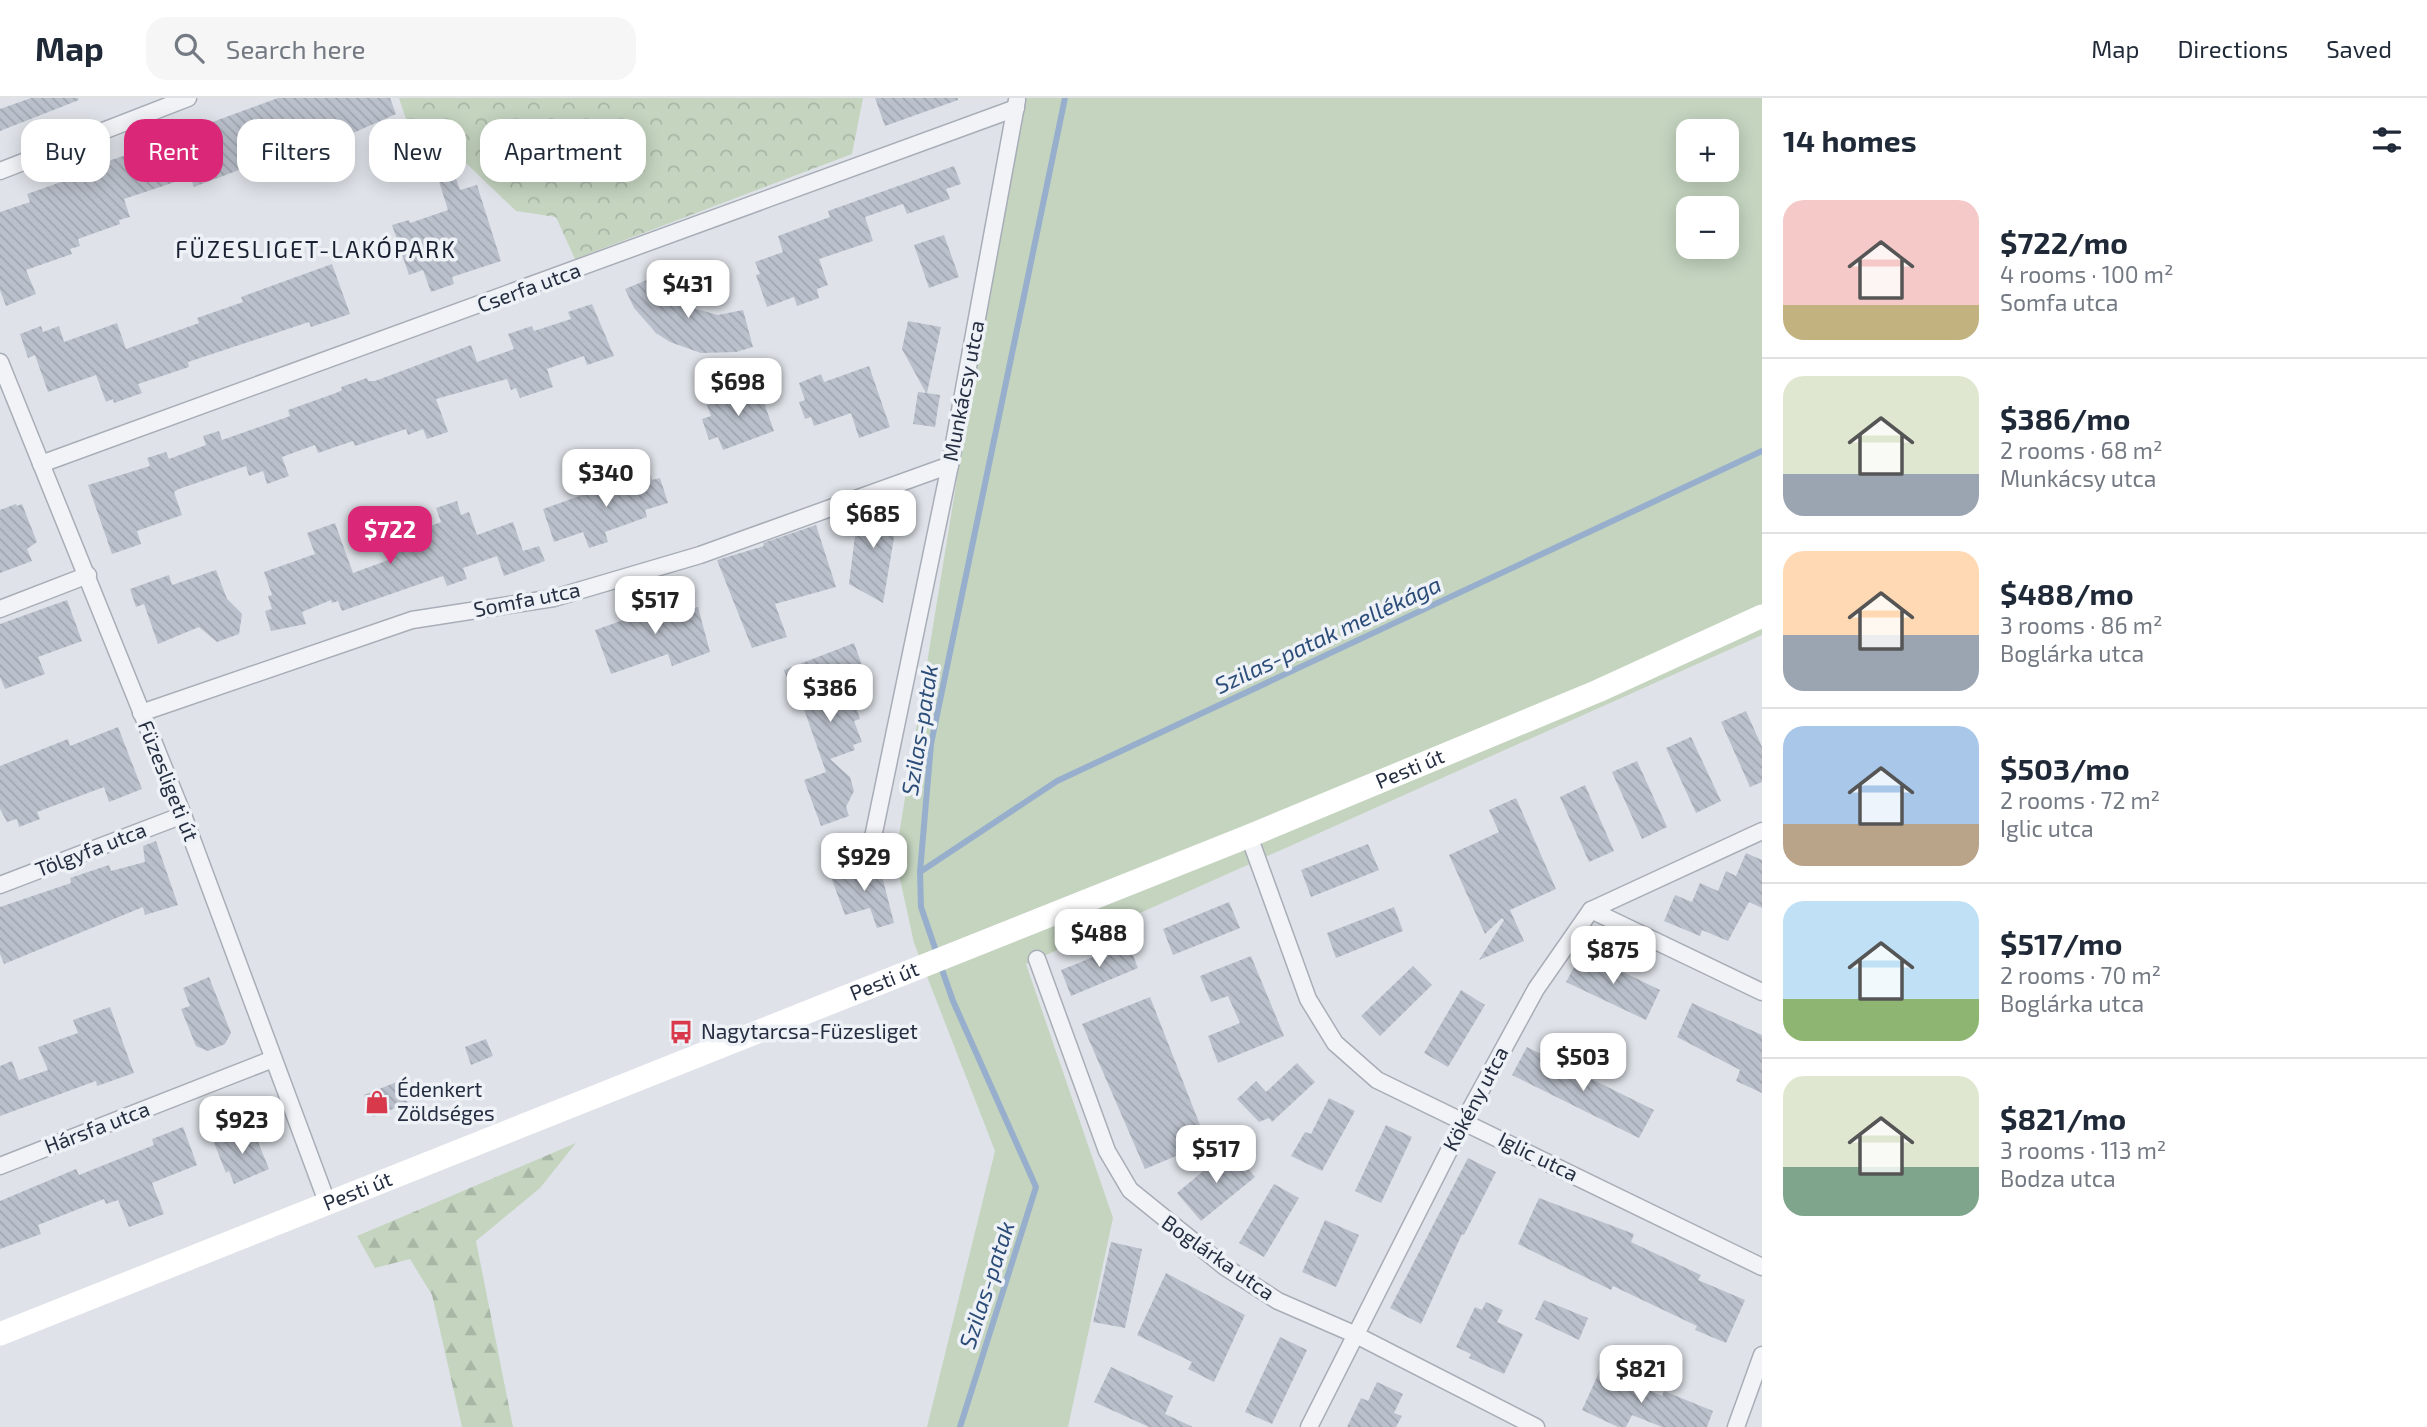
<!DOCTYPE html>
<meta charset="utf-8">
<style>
:root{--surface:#fff;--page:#f6f6f7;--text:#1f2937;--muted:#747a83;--line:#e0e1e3;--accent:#db2777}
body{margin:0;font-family:"Exo 2",sans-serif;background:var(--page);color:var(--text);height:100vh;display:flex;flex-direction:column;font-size:26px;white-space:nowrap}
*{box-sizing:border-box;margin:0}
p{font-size:23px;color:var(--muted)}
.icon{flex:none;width:38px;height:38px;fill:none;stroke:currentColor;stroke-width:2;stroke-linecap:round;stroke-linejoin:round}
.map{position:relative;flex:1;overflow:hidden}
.panel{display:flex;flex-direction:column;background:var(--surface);width:665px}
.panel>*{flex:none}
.hud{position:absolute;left:21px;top:21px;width:665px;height:63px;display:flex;gap:14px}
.controls{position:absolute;left:1676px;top:21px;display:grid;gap:14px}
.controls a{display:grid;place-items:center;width:63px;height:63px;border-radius:14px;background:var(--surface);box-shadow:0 4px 18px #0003;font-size:35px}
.price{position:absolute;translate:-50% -60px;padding:0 16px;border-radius:14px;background:#fff;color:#222;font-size:23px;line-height:46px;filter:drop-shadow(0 2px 4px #0008)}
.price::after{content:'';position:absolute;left:50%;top:42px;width:21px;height:16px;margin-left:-10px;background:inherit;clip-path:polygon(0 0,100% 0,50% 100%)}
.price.current{background:var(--accent);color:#fff}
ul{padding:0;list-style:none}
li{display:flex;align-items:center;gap:21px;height:175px;padding:0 21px}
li+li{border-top:2px solid var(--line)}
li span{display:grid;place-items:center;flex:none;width:196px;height:140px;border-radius:21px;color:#555}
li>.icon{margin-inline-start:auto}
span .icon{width:84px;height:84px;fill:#fffc;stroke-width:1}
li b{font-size:30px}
h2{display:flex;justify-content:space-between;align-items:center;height:84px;padding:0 21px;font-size:30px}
.chip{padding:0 24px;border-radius:21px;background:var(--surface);box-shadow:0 4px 18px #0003;font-size:24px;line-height:63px}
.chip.current{background:var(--accent);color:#fff}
header{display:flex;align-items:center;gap:42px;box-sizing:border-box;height:98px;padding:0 35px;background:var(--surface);border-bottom:2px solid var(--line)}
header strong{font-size:33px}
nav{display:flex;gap:38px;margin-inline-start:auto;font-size:24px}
.search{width:490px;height:63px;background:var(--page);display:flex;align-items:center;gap:18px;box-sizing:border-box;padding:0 24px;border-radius:21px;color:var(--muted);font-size:26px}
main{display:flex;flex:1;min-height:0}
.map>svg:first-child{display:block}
.green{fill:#c4d4bf;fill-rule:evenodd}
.forest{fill:url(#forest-firs)}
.park{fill:url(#park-crowns)}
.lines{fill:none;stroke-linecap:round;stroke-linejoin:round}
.stream{stroke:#97afcc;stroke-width:6}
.building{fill:url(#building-back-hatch)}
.street-casing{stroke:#a8adb7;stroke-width:19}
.street{stroke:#f2f3f7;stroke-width:16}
.secondary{stroke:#fff;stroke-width:23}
.labels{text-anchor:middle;stroke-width:7;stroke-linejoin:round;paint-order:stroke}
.street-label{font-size:21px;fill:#262f42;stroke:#eef2f7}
.poi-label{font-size:21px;fill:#262f42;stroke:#eef2f7;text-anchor:start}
.neighbourhood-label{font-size:23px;letter-spacing:2px;fill:#192132;stroke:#eef2f7}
.water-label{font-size:23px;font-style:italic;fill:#2d4d79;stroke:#eef2f7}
</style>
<header>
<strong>Map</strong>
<div class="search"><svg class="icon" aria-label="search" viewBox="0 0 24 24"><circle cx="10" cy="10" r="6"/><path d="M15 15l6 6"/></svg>Search here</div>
<nav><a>Map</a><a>Directions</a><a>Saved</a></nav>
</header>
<main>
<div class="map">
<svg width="1762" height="1329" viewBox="0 0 1762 1329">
<defs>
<pattern id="forest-firs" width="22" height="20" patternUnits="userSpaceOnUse" patternTransform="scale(1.75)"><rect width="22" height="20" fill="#c4d4bf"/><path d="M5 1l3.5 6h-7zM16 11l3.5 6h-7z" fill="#a8b6a5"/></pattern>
<pattern id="park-crowns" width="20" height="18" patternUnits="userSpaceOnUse" patternTransform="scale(1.75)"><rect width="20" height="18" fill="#c4d4bf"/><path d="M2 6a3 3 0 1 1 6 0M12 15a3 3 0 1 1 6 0" fill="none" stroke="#a8b6a5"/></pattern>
<pattern id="building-back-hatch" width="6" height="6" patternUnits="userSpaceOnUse" patternTransform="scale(1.75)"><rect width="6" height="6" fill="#bbc1cc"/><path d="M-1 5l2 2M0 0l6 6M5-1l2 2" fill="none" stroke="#a1a6b0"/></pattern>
</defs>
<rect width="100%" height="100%" fill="#dfe3e9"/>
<!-- green -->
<path class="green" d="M1019 0H1762V537L1026 866 1113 1120 1068 1329H927L995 1053 914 845 900 781 899 737ZM1689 33H1727V72H1689ZM1689 110H1727V149H1689Z"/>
<!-- forest -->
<polygon class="forest" points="576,1045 540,1090 476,1143 513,1329 462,1329 432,1197 410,1161 375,1170 357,1138"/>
<!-- park -->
<polygon class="park" points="399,0 863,0 852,56 575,161 556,119 516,113 447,47 417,54"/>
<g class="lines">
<!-- stream -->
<g class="stream">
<polyline points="920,774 1057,683 1762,353"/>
<polyline points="937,856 921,809 920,774 931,646 1065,0"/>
<polyline points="940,866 953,903 1036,1089 960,1329"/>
</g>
</g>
<!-- building -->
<g class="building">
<polygon points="31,0 78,0 79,2 0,33 0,11"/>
<polygon points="278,0 390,0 396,16 344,39 347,46 325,54 324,51 316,54 314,49 304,53 302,48 194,89 190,79 124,101 130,119 119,122 120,126 78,141 80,148 70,151 72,156 26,172 36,196 6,208 0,192 0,114 30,104 27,96 78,78 77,74 140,52 142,56 178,43 187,39 185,34"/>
<polygon points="875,0 958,0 958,2 885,28"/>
<polygon points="451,66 460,92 477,87 501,163 452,179 454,186 431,194 423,172 409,177 392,127 409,122 410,125 448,112 435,71"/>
<polygon points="954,68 961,86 946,91 950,101 907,116 903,106 865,119 873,143 819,161 828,187 817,191 819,200 797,208 794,199 767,209 756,177 760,176 755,164 783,154 778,138 830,119 828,113"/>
<polygon points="944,137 959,179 929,190 914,147"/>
<polygon points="332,166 350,216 311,229 309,224 188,264 189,269 138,286 142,295 114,305 113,301 106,304 96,277 48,294 35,257 28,260 20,236 41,228 43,234 59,228 64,244 117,225 126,251 199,225 197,220 243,204 241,199"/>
<polygon points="661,176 674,197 689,209 718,217 743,212 753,249 736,254 701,255 670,244 656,235 634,210 625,191"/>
<polygon points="592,206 614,258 587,267 584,258 547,271 553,289 520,300 516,290 511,292 507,281 436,301 448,334 427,341 423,331 408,337 406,331 355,348 353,343 318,355 315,347 282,359 289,378 267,386 263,373 249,378 246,368 179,391 174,394 182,417 137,433 141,446 112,456 88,387 150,368 147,360 166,354 169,361 206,347 203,338 219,333 222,342 290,318 288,312 336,295 342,292 341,289 367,280 368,283 375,283 471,247 477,264 514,251 508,236 532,228 534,233 571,221 568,214"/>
<polygon points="908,223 941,229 927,295 940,297 935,329 913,326 918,294 926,295 902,251"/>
<polygon points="869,268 890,329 859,340 851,315 814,328 811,319 805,321 799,304 805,302 799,285 821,276 824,284"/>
<polygon points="757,285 774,333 723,352 718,339 709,342 702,321 711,318 707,307 724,301 722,297"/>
<polygon points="648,370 652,382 660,380 668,405 645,412 647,419 605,434 608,444 589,450 583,434 554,444 543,411 627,381 626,378"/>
<polygon points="457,403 461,417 469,414 477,437 513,424 523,453 539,448 545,463 504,478 497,458 463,470 467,481 447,488 443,478 342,513 338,503 332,505 331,502 302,514 306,526 271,533 265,513 272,511 268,498 272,497 264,474 315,456 307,435 335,425 353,475 391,461 385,445 441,424 436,410"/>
<polygon points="16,406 17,408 22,406 37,444 27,451 32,463 0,475 0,412"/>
<polygon points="877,406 899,410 883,505 849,486 858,414"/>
<polygon points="816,427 836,489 775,506 787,539 752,550 717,462 764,448 763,445"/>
<polygon points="216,472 227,501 242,516 239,536 217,544 199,529 158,546 144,506 136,509 130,491 169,477 172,487"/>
<polygon points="680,494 686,513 698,509 710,554 672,568 668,556 611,576 595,532 652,512 649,504"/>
<polygon points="67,502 82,543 38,559 45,576 5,591 0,579 0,526"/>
<polygon points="854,545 866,578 847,584 860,621 854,623 862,644 853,647 855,652 830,661 850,679 854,693 846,709 849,718 821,728 804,682 826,674 800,600 795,601 784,572"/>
<polygon points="1746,613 1762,649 1762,684 1750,689 1721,624"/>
<polygon points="118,629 142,691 109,704 104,689 37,714 40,721 19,729 17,721 7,724 0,711 0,668 68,641 70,648"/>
<polygon points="1691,639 1721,703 1696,715 1666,650"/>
<polygon points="1637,663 1667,729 1642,741 1612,674"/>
<polygon points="1585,687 1614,753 1589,764 1560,699"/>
<polygon points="1516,700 1556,791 1510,812 1524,843 1479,862 1504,822 1502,820 1485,836 1449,757 1499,734 1489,712"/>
<polygon points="156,743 178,807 145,817 143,809 4,866 0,856 0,809 71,785 70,780 109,767 111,773 145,764 143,748"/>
<polygon points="1368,746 1379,772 1311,799 1301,772"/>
<polygon points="1746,755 1762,762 1762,810 1749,804 1728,843 1702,832 1700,838 1664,823 1675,797 1692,804 1700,785 1718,793 1726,773 1736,778"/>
<polygon points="878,762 894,825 877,830 870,810 845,817 831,779"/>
<polygon points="1229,804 1240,830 1173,857 1163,831"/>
<polygon points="1394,809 1403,833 1336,860 1327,835"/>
<polygon points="1128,845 1138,870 1071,898 1061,872"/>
<polygon points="1582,854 1660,892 1646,922 1566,884"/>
<polygon points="1251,858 1284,938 1218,965 1208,938 1240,925 1228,898 1211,904 1200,878"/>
<polygon points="1413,868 1432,887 1380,938 1361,918"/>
<polygon points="209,879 231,935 225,946 208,953 196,948 181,911 190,908 183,890"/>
<polygon points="1461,892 1485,907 1448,969 1424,955"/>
<polygon points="1150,899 1207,1045 1145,1071 1082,926"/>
<polygon points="1692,905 1762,937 1762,995 1736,983 1740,972 1677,939"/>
<polygon points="110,909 134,975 97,988 96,983 0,1018 0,968 12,963 19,982 48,972 38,949 78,935 73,922"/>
<polygon points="486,941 493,958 471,967 465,949"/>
<polygon points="1527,949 1654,1012 1639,1040 1512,977"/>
<polygon points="1297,965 1315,984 1272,1024 1269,1020 1259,1024 1237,1001 1256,983 1266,994"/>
<polygon points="399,983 408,1005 373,1019 364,997"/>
<polygon points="1329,1000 1355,1013 1322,1073 1291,1058 1305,1034 1311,1036"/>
<polygon points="1386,1027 1412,1039 1381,1105 1355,1093"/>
<polygon points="183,1029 197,1067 152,1085 164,1116 129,1129 118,1102 106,1106 104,1101 38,1127 41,1136 0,1151 0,1103 76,1071 79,1077 154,1047 152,1041"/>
<polygon points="252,1029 269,1071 234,1086 229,1073 226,1075 214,1045"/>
<polygon points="1227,1053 1233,1053 1255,1079 1201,1123 1177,1095"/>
<polygon points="1468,1060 1496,1074 1464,1137 1462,1136 1421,1226 1390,1210"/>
<polygon points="1274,1086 1299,1100 1264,1159 1239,1145"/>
<polygon points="1539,1100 1634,1136 1631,1144 1701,1177 1698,1182 1745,1202 1726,1245 1695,1232 1697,1228 1613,1188 1611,1192 1518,1146"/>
<polygon points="1325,1122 1359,1137 1336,1189 1302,1174"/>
<polygon points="1111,1144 1142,1151 1125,1230 1093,1224"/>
<polygon points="1166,1175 1245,1217 1214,1284 1188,1271 1192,1264 1137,1237"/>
<polygon points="1544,1202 1588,1220 1579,1242 1535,1221"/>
<polygon points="1486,1204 1503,1212 1497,1224 1523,1236 1504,1276 1469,1260 1471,1256 1456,1249 1475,1209 1482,1212"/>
<polygon points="1280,1239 1307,1252 1272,1326 1245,1314"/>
<polygon points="1111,1269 1173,1298 1165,1316 1193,1329 1149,1329 1094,1304"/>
<polygon points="1601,1270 1662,1298 1664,1293 1713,1313 1707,1329 1662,1329 1632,1317 1626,1329 1618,1329 1582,1312"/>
<polygon points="1377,1284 1403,1296 1394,1315 1402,1318 1396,1329 1347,1329 1361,1300 1368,1303"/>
</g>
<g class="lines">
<!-- street casing -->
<g class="street-casing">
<g id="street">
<polyline points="0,73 188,0"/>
<polyline points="0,264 183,717 327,1104"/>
<polyline points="41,366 1016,10"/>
<polyline points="0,511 88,477"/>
<polyline points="141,615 412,522 554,500 700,457 950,367"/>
<polyline points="1249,738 1308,901 1335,945 1377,982 1762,1169"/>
<polyline points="871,749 950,367 1017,2"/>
<polyline points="0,787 183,717"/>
<polyline points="1591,812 1762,894"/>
<polyline points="1037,861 1107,1053 1130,1092 1225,1169 1278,1203 1354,1236 1536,1329"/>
<polyline points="0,1068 273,961"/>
<polyline points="1309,1329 1464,1023 1536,891 1591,812 1762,733"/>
<polyline points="1736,1329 1762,1257"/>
</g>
</g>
<!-- street -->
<use href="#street" class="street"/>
<!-- secondary -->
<path class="secondary" id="s1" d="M0 1236 1249 738 1598 593 1762 518"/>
</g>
<!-- icons -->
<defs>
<g id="bus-bare" transform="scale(1.89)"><path d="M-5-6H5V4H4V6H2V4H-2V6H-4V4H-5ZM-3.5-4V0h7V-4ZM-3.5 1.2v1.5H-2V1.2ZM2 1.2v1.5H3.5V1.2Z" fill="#d83a4c" stroke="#eef2f7" stroke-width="2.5" paint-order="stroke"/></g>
<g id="shop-bare" transform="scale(1.89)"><path d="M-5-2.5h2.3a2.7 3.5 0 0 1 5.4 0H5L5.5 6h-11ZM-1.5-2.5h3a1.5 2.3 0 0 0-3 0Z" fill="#d83a4c" stroke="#eef2f7" stroke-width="2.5" paint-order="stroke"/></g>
</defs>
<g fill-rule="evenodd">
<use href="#bus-bare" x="681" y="934"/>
<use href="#shop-bare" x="377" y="1004"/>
</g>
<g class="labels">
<!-- street labels -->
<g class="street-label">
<text transform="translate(529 190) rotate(-20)" y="7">Cserfa utca</text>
<text transform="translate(964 293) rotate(-79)" y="7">Munkácsy utca</text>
<text transform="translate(527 502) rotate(-11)" y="7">Somfa utca</text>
<text dy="7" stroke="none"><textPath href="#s1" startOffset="1519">Pesti út</textPath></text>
<text transform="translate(168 683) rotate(68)" y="7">Füzesligeti út</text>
<text transform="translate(91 752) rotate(-21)" y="7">Tölgyfa utca</text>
<text dy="7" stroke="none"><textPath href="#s1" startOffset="952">Pesti út</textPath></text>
<text transform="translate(1476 1001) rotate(-62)" y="7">Kökény utca</text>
<text transform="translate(97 1030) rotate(-21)" y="7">Hársfa utca</text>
<text transform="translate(1538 1059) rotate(26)" y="7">Iglic utca</text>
<text dy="7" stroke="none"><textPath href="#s1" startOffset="385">Pesti út</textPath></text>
<text transform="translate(1218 1160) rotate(35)" y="7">Boglárka utca</text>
</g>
<!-- poi labels -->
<g class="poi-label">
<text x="701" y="941">Nagytarcsa-Füzesliget</text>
<text x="397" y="999">Édenkert<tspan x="397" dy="24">Zöldséges</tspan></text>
</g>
<!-- neighbourhood labels -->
<g class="neighbourhood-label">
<text x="316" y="160">FÜZESLIGET-LAKÓPARK</text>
</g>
<!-- water labels -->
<g class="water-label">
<text transform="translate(1328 537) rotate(-25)" y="8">Szilas-patak mellékága</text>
<text transform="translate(920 632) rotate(-81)" y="8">Szilas-patak</text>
<text transform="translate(987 1187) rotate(-72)" y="8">Szilas-patak</text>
</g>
</g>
</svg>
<div class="controls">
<a>+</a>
<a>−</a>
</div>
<b class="price" style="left:688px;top:222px">$431</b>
<b class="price" style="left:738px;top:320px">$698</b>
<b class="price" style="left:606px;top:411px">$340</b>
<b class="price" style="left:873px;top:452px">$685</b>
<b class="price current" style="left:390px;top:468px">$722</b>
<b class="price" style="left:655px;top:538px">$517</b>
<b class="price" style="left:830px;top:626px">$386</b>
<b class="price" style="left:864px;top:795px">$929</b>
<b class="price" style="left:1099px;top:871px">$488</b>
<b class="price" style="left:1613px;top:888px">$875</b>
<b class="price" style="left:1583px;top:995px">$503</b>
<b class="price" style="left:242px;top:1058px">$923</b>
<b class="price" style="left:1216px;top:1087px">$517</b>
<b class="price" style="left:1641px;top:1307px">$821</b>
<div class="hud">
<a class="chip">Buy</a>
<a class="chip current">Rent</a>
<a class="chip">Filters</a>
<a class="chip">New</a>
<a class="chip">Apartment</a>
</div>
</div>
<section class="panel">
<h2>14 homes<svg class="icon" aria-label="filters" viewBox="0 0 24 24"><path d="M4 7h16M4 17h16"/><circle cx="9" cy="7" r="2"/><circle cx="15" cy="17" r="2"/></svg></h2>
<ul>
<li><span style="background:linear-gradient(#f6c9c9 75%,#c2b280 0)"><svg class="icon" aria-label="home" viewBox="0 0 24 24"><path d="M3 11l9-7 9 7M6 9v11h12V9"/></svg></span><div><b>$722/mo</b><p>4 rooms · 100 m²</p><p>Somfa utca</p></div></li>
<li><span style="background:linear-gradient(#dfe7d0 70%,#9aa5b1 0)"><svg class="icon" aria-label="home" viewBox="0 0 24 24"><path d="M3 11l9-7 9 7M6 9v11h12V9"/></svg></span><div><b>$386/mo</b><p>2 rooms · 68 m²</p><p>Munkácsy utca</p></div></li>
<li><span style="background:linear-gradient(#ffd9b3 60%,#9aa5b1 0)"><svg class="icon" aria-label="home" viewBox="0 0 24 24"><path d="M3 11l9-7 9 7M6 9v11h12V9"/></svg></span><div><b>$488/mo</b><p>3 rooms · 86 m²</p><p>Boglárka utca</p></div></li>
<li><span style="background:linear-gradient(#a9c7e8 70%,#b9a48a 0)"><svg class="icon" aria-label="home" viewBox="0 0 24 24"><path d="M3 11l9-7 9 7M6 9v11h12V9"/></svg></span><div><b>$503/mo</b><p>2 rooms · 72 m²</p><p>Iglic utca</p></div></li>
<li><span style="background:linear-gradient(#bfe0f5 70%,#8fb573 0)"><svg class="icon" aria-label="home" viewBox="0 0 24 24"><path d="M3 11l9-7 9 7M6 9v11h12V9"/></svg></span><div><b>$517/mo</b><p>2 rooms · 70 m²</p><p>Boglárka utca</p></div></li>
<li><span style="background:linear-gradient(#dfe7d0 65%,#7fa58c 0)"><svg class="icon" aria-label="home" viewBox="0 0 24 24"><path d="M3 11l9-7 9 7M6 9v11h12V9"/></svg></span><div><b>$821/mo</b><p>3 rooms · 113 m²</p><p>Bodza utca</p></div></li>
</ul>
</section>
</main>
